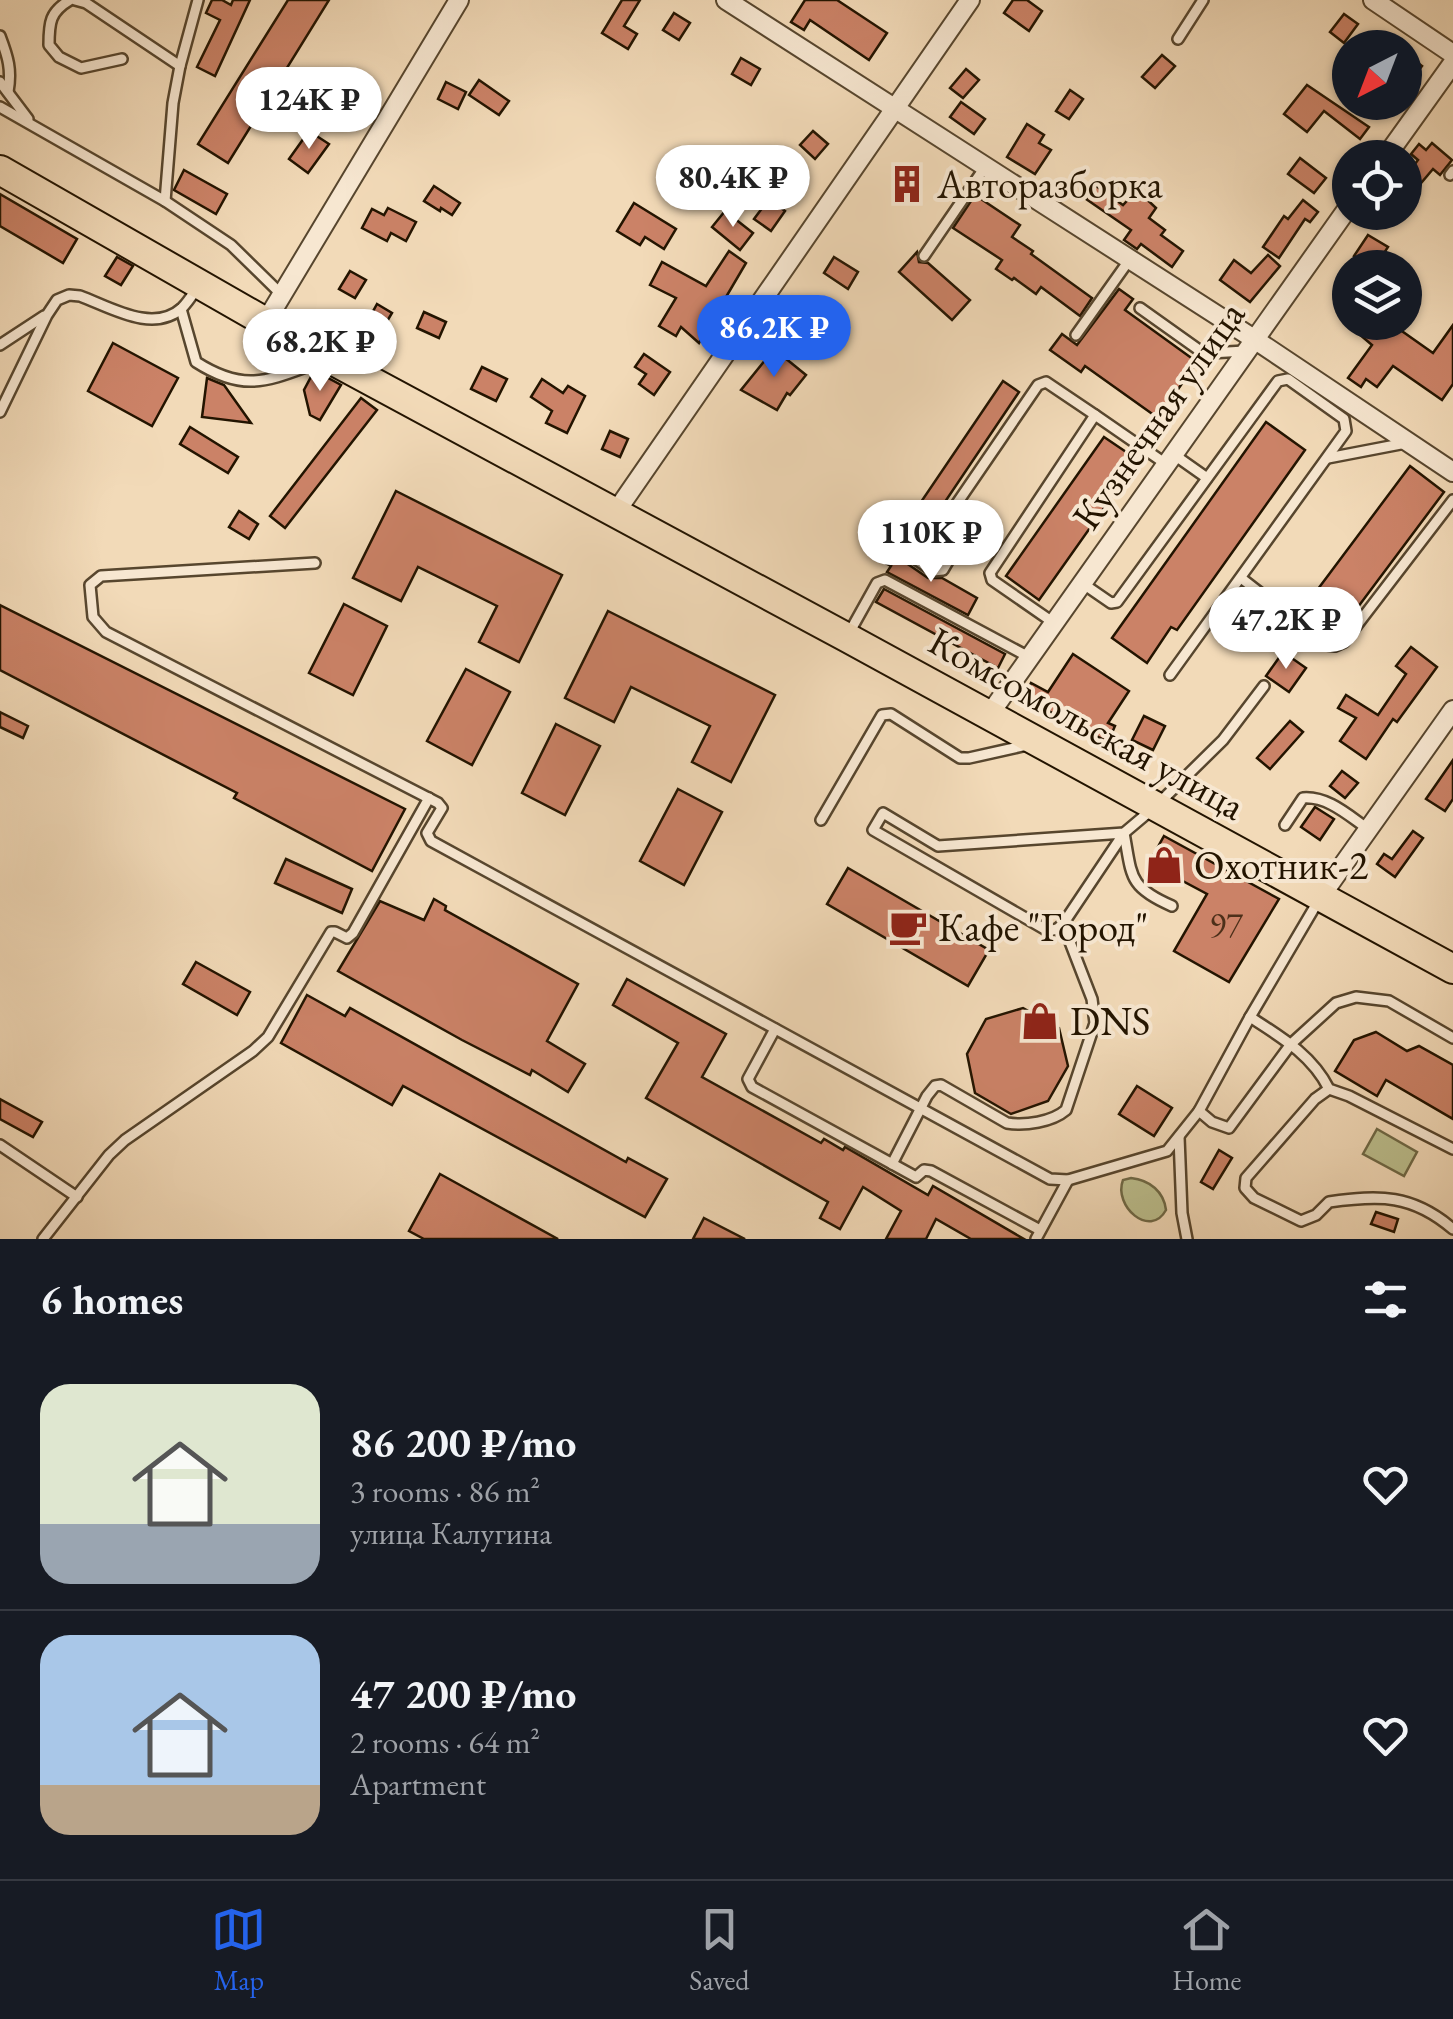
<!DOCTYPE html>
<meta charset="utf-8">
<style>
:root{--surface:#171b24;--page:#20242c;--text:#f1f3f6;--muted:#9ea1a6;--line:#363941;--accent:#2563eb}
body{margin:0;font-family:"EB Garamond",serif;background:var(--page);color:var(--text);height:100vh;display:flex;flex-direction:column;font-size:38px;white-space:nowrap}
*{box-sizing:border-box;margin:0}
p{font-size:32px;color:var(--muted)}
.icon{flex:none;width:55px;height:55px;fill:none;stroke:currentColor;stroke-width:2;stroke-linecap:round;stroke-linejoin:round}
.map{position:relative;height:1239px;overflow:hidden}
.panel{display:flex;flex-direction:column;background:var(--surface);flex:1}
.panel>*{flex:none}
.needle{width:65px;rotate:222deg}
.fabs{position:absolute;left:1332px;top:30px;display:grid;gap:20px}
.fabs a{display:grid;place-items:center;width:90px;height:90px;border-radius:50%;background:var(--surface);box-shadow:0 2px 8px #0004;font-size:50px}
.price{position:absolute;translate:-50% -85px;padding:0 22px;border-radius:35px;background:#fff;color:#222;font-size:32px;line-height:65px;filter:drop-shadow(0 2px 5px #0008)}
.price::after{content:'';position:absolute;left:50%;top:60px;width:30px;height:22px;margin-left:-15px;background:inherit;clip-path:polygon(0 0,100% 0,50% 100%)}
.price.active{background:var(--accent);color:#fff}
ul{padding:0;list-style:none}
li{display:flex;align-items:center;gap:30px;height:250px;padding:0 40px}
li+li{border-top:2px solid var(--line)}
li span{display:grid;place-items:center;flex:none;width:280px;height:200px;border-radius:30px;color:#555}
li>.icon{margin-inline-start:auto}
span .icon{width:120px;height:120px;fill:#fffc;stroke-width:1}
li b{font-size:42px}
h2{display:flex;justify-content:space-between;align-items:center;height:120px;padding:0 40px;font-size:42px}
.menu{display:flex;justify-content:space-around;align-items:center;height:140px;border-top:2px solid var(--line);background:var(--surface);font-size:28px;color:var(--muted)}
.menu a{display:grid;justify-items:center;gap:5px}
.menu .active{color:var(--accent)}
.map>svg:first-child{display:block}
.green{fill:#bcbf8e;stroke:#706a47;stroke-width:2.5}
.building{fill:#cb8267;stroke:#231400;stroke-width:2.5}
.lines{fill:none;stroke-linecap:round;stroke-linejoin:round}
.service-casing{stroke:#57462e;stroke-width:14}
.minor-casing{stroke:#57462e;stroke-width:22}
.primary-casing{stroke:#231400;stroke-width:32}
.service{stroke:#f7e7d1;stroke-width:9}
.minor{stroke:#f7e7d1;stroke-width:18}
.primary{stroke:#f2dab8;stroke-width:28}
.labels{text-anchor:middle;stroke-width:8;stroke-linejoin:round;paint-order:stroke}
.number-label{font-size:35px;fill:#4d301a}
.poi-label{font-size:40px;fill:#231400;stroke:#f7e7d1;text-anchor:start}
.street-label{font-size:40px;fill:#231400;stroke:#f7e7d1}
</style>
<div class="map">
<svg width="1453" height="1239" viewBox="0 0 1453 1239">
<rect width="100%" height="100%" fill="#f2dab8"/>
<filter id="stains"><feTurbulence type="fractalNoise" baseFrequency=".002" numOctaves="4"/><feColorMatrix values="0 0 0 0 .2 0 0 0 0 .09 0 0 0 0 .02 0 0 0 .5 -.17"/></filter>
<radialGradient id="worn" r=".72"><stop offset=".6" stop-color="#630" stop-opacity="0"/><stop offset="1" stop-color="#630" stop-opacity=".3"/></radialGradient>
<!-- green -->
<g class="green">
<polygon points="1377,1129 1417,1152 1404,1176 1363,1154"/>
<path d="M1131 1178C1150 1180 1164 1192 1166 1210 1150 1239 1113 1206 1123 1180Z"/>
</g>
<!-- building -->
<g class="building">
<polygon points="212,0 222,0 231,5 233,0 250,0 215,76 197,67 220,20 206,13"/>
<polygon points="288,0 329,0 228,163 198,144"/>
<polygon points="622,0 640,0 624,26 637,34 628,49 602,33"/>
<polygon points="805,0 837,0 887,33 869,60 810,20 804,30 791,22"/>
<polygon points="1013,0 1027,0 1042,11 1029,31 1004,13"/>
<polygon points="674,13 690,23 679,40 663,30"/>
<polygon points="1344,14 1358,24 1344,43 1330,32"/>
<polygon points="1405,53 1422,66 1405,89"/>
<polygon points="1162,55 1175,66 1155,88 1142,77"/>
<polygon points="741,58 760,69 751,85 732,74"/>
<polygon points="966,69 979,80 963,98 950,88"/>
<polygon points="479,80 509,101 499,115 469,95"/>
<polygon points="446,82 466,92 458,109 438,99"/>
<polygon points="1307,85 1369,127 1360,139 1324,111 1307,132 1284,114"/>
<polygon points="1070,90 1083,99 1069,119 1056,111"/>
<polygon points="961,102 985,119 974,134 950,117"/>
<polygon points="1027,124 1044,135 1039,143 1051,150 1035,174 1007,157"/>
<polygon points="309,131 329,144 308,173 289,159"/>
<polygon points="813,131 828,144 815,159 800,145"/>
<polygon points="1432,143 1452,160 1440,175 1433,169 1405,202 1405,177 1418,160 1411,154 1419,144 1426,150"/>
<polygon points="778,152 796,163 779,191 760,180"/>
<polygon points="1300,158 1326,178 1314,193 1288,174"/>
<polygon points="184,170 227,194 216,214 174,190"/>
<polygon points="905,171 919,180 909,197 894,187"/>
<polygon points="434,186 460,203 452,215 441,208 440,211 424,201"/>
<polygon points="1096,186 1123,205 1137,190 1156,208 1149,218 1165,230 1161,235 1183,251 1172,267 1141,244 1137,249 1124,240 1131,230 1086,199"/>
<polygon points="0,194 77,239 63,263 0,226"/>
<polygon points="975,195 1020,225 1012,237 1033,251 1031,254 1092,298 1080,316 1041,287 1036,294 1014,278 1012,280 996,269 1002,260 953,228"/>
<polygon points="769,199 785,211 771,231 754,219"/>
<polygon points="1303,200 1318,212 1310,222 1305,219 1279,258 1263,247 1284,216 1288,219"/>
<polygon points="634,203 676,229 664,249 645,237 640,245 617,231"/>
<polygon points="388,208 416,222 406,241 391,233 387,241 362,228 372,209 384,215"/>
<polygon points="725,211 753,233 740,250 712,227"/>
<polygon points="1368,235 1388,247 1374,268 1354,256"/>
<polygon points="729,251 746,263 699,343 681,327 676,336 659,326 676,298 650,285 662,262 706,286"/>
<polygon points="917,252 919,262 928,263 970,300 952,320 899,272"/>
<polygon points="1268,255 1280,266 1250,302 1220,280 1234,260 1251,273"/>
<polygon points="117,257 133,266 121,285 105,276"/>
<polygon points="834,257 858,272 848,289 824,273"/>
<polygon points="350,271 366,280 355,298 339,289"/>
<polygon points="1119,289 1133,299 1125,310 1197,362 1158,418 1085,366 1081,372 1050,350 1062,334 1077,345"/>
<polygon points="377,304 392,313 379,335 365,326"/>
<polygon points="424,312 446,322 439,338 417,328"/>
<polygon points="822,318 843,331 830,351 809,338"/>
<polygon points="1345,322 1389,322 1433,353 1453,325 1453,384 1442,400 1393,366 1377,387 1366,379 1361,387 1348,378 1372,345"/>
<polygon points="113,343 178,378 152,426 88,391"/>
<polygon points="774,349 806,375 790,395 787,393 777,410 741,390"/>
<polygon points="644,354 670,372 654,395 639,384 646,374 635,367"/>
<polygon points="482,367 507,379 496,401 471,389"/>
<polygon points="317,372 341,385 320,420 310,415 304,390 313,373"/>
<polygon points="207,378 224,385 251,423 202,417"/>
<polygon points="542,379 563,393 568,386 585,396 567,433 546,423 552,411 531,397"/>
<polygon points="1003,381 1019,392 926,530 940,539 928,557 905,542 895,544 900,533"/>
<polygon points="361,398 377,410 285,528 270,516"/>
<polygon points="1266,422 1305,450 1177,630 1171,627 1147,663 1112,638"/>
<polygon points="190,427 238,457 228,473 180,444"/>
<polygon points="610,431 628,439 620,457 602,449"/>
<polygon points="1104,437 1138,460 1039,600 1006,576"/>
<polygon points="1410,466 1444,492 1340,631 1306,605"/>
<polygon points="396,491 562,575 519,662 479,642 497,606 418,567 401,601 353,578"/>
<polygon points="239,511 258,524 249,539 229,527"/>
<polygon points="893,547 896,556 928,578 942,578 977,598 968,615 887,572 891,566 885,563"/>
<polygon points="884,589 1005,654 998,668 876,602"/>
<polygon points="1244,596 1270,616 1257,633 1231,613"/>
<polygon points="344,604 387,626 353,695 309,673"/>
<polygon points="0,605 405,809 372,871 234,798 237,793 0,670"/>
<polygon points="608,611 775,695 731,782 692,762 710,726 631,687 614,722 565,698"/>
<polygon points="1411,647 1437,667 1397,722 1393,719 1366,759 1340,741 1356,718 1338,708 1346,695 1378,715 1406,674 1396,666"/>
<polygon points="1283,652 1306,668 1289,692 1266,676"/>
<polygon points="1073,654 1129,691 1108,723 1115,726 1108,742 1024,698 1031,683 1048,692"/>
<polygon points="466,669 510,692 472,765 427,741"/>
<polygon points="0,712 28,726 23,738 0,727"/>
<polygon points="1144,716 1165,726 1153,750 1132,740"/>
<polygon points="1290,721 1303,732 1270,769 1257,758"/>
<polygon points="556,724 600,746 565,815 522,793"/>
<polygon points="1453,760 1453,799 1445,811 1426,799"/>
<polygon points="1342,771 1358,783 1345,798 1330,786"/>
<polygon points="678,789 722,812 684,885 640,861"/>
<polygon points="1315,807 1334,819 1320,840 1301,827"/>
<polygon points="1413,831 1423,838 1395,877 1377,864 1384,854 1392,859"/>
<polygon points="1164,836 1279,899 1229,982 1174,951 1207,894 1149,863"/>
<polygon points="286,859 352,889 342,913 275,883"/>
<polygon points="848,868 989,950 968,986 827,904"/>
<polygon points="434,899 446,906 445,910 578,984 547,1041 585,1064 568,1092 532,1070 530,1075 462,1040 338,971 380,901 424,920"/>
<polygon points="196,962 250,992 237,1015 183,984"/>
<polygon points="627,979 726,1034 702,1077 821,1143 824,1139 843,1150 845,1147 928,1195 933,1186 1024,1239 971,1239 936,1219 926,1239 886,1239 901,1211 863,1187 840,1229 820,1218 828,1202 646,1098 678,1043 613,1005"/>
<polygon points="307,995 345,1016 350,1008 626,1162 628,1158 667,1179 645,1217 403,1086 392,1105 281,1043"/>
<polygon points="1023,1008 1059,1028 1068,1066 1048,1101 1011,1114 975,1093 967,1054 986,1019"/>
<polygon points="1376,1032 1407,1051 1419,1046 1453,1065 1453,1119 1386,1080 1377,1096 1335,1071 1354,1040"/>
<polygon points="1137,1086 1172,1108 1154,1136 1119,1114"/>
<polygon points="0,1099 42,1122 33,1137 0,1119"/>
<polygon points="1219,1150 1232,1158 1213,1189 1201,1182"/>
<polygon points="440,1174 558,1239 424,1239 409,1231"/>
<polygon points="1376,1212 1398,1219 1394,1232 1371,1224"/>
<polygon points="704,1218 745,1239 693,1239"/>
</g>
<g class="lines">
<!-- service casing -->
<g class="service-casing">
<g id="service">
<path d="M70 0C50 12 49 22 49 45L59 57 81 68 122 59"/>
<polyline points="75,0 86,3 180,66"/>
<path d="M0 36C8 57 12 70 8 92"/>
<polyline points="1178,39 1203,0"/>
<polyline points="0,82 28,119"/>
<polyline points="0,107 165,201 231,245 281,294"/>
<polyline points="1450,175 1453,171"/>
<polyline points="165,201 173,103 180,66 198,0"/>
<polyline points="924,256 985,167"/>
<polyline points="1140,308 1199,350 1210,353 1245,351"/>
<path d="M181 309 196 362C246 394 269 380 320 362"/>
<polyline points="1076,335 1130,259"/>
<polyline points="0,345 44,316"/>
<path d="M0 412 47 315 57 300 69 295 80 296C110 307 153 334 182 308 188 302 193 294 197 288"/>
<polyline points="1095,415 1166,464"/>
<polyline points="1173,454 1207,478"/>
<polyline points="1328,458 1406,443"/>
<polyline points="901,549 933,571 943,570 960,541 959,532 947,525 947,518 1038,385 1046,382 1095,415 990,573 992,580 1054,623"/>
<polyline points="315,563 101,576 90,585 93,617 106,632 438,803 442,808 427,833 431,841 1050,1179 1068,1180 1167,1151 1199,1111 1250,1017 1320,898"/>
<polyline points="1241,578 1327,645 1335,646 1344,642 1453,500"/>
<polyline points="1082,583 1111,603 1117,602 1278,381 1288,379 1344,419 1346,431 1170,675"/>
<polyline points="848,635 877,583 885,580 1029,657"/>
<polyline points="821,820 882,715 891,714 960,758 969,758 1027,745"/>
<path d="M1285 825 1303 798C1328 796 1349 816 1368 829"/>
<polyline points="1124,833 938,846 883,813 873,830 1048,931 1057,929 1063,924 1124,833 1156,806 1223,740 1264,686"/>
<path d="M1124 833C1132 876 1128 887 1172 906"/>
<path d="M1250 1017C1281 1037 1312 1055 1329 1089L1349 1096 1453 1149"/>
<polyline points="775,1029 748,1079 752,1087 916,1177 924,1170 931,1171 1040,1230"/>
<path d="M1329 1089 1315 1099 1246 1178 1245 1188 1254 1198 1301 1221 1316 1215 1329 1202C1380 1195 1412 1194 1453 1229"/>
<polyline points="1199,1111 1212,1122 1229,1128 1291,1044 1336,1003 1356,997 1389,1001 1453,1038"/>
<polyline points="1179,1137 1182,1213 1187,1239"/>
<polyline points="0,1145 77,1197"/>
<path d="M892 1164 927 1096 935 1086 941 1085 1007 1123C1025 1126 1052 1122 1066 1110L1095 1023 1092 999 1063 924"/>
<polyline points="43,1239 109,1155 125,1140 253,1051 268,1037 331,932 335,932 347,938 353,933 429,798"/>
<polyline points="1036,1239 1068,1180"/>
</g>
</g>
<!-- minor casing -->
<g class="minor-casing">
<g id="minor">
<polyline points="726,0 1254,339 1453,472"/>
<polyline points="1373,0 1453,54"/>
<polyline points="1385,158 1453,63"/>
<polyline points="265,323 459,0"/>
<polyline points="615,513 970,0"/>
<polyline points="989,715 1350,205"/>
<polyline points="1321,896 1453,710"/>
</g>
</g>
<!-- primary casing -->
<g class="primary-casing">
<polyline id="primary" points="0,170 330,359 846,637 1453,969"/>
</g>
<!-- service -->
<use href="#service" class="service"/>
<!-- minor -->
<use href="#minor" class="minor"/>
<!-- primary -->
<use href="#primary" class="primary"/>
</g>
<!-- icons -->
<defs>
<g id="building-bare" transform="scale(3)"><path d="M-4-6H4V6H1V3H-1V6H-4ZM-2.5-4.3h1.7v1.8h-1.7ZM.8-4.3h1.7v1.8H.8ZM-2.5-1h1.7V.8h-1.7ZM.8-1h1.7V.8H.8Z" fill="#8f2418" stroke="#f7e7d1" stroke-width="2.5" paint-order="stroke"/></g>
<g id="shop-bare" transform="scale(3)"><path d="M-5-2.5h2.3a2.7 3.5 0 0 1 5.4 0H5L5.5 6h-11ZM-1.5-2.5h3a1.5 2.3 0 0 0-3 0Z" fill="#8f2418" stroke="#f7e7d1" stroke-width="2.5" paint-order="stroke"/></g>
<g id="cafe-bare" transform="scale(3)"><path d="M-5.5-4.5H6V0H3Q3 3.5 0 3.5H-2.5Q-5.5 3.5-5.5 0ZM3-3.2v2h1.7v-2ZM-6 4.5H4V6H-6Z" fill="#8f2418" stroke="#f7e7d1" stroke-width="2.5" paint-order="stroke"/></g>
</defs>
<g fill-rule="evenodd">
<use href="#building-bare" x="907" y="184"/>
<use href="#shop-bare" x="1164" y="865"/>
<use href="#cafe-bare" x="908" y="927"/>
<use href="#shop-bare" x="1040" y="1021"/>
</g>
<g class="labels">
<!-- number labels -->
<g class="number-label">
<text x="1226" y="937">97</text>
</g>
<!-- poi labels -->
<g class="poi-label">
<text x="937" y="198">Авторазборка</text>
<text x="1194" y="879">Охотник-2</text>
<text x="938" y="941">Кафе "Город"</text>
<text x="1070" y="1035">DNS</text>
</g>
<!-- street labels -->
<g class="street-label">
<text transform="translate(1158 415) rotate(-55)" y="14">Кузнечная улица</text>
<text transform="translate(1087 723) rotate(29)" y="14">Комсомольская улица</text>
</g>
</g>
<rect width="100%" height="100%" filter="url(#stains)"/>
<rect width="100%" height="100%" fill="url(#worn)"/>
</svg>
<div class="fabs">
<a><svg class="needle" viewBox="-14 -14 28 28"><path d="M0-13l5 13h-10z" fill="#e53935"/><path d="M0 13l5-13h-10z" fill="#9ea1a6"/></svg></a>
<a><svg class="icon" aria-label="locate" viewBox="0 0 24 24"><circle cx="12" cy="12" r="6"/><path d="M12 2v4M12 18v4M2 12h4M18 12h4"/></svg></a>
<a><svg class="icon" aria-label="layers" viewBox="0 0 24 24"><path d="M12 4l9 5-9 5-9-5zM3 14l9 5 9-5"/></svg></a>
</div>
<b class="price" style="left:309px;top:152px">124K ₽</b>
<b class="price" style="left:733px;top:230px">80.4K ₽</b>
<b class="price active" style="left:774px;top:380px">86.2K ₽</b>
<b class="price" style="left:320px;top:394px">68.2K ₽</b>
<b class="price" style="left:931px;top:585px">110K ₽</b>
<b class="price" style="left:1286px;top:672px">47.2K ₽</b>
</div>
<section class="panel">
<h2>6 homes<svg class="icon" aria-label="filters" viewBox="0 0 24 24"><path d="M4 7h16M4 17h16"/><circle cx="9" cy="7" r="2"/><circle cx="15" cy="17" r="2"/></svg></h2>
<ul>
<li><span style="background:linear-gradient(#dfe7d0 70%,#9aa5b1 0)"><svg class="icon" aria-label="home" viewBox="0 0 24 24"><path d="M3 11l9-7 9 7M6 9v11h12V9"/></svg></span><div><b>86 200 ₽/mo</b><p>3 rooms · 86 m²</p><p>улица Калугина</p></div><svg class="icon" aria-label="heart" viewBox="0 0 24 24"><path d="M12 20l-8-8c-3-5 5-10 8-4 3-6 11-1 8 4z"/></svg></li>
<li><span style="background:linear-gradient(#a9c7e8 75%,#b9a48a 0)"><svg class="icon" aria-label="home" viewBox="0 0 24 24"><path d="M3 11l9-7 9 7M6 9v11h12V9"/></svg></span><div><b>47 200 ₽/mo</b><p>2 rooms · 64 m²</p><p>Apartment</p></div><svg class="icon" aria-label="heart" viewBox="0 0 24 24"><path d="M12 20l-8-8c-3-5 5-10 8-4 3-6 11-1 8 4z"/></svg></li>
</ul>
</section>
<nav class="menu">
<a class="active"><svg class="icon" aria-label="map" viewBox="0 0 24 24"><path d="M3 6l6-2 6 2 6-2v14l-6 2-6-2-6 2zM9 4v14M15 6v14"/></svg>Map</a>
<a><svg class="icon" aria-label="saved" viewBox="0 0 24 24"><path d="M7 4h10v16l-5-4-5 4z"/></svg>Saved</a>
<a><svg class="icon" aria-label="home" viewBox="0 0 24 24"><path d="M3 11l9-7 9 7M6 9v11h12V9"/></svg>Home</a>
</nav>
